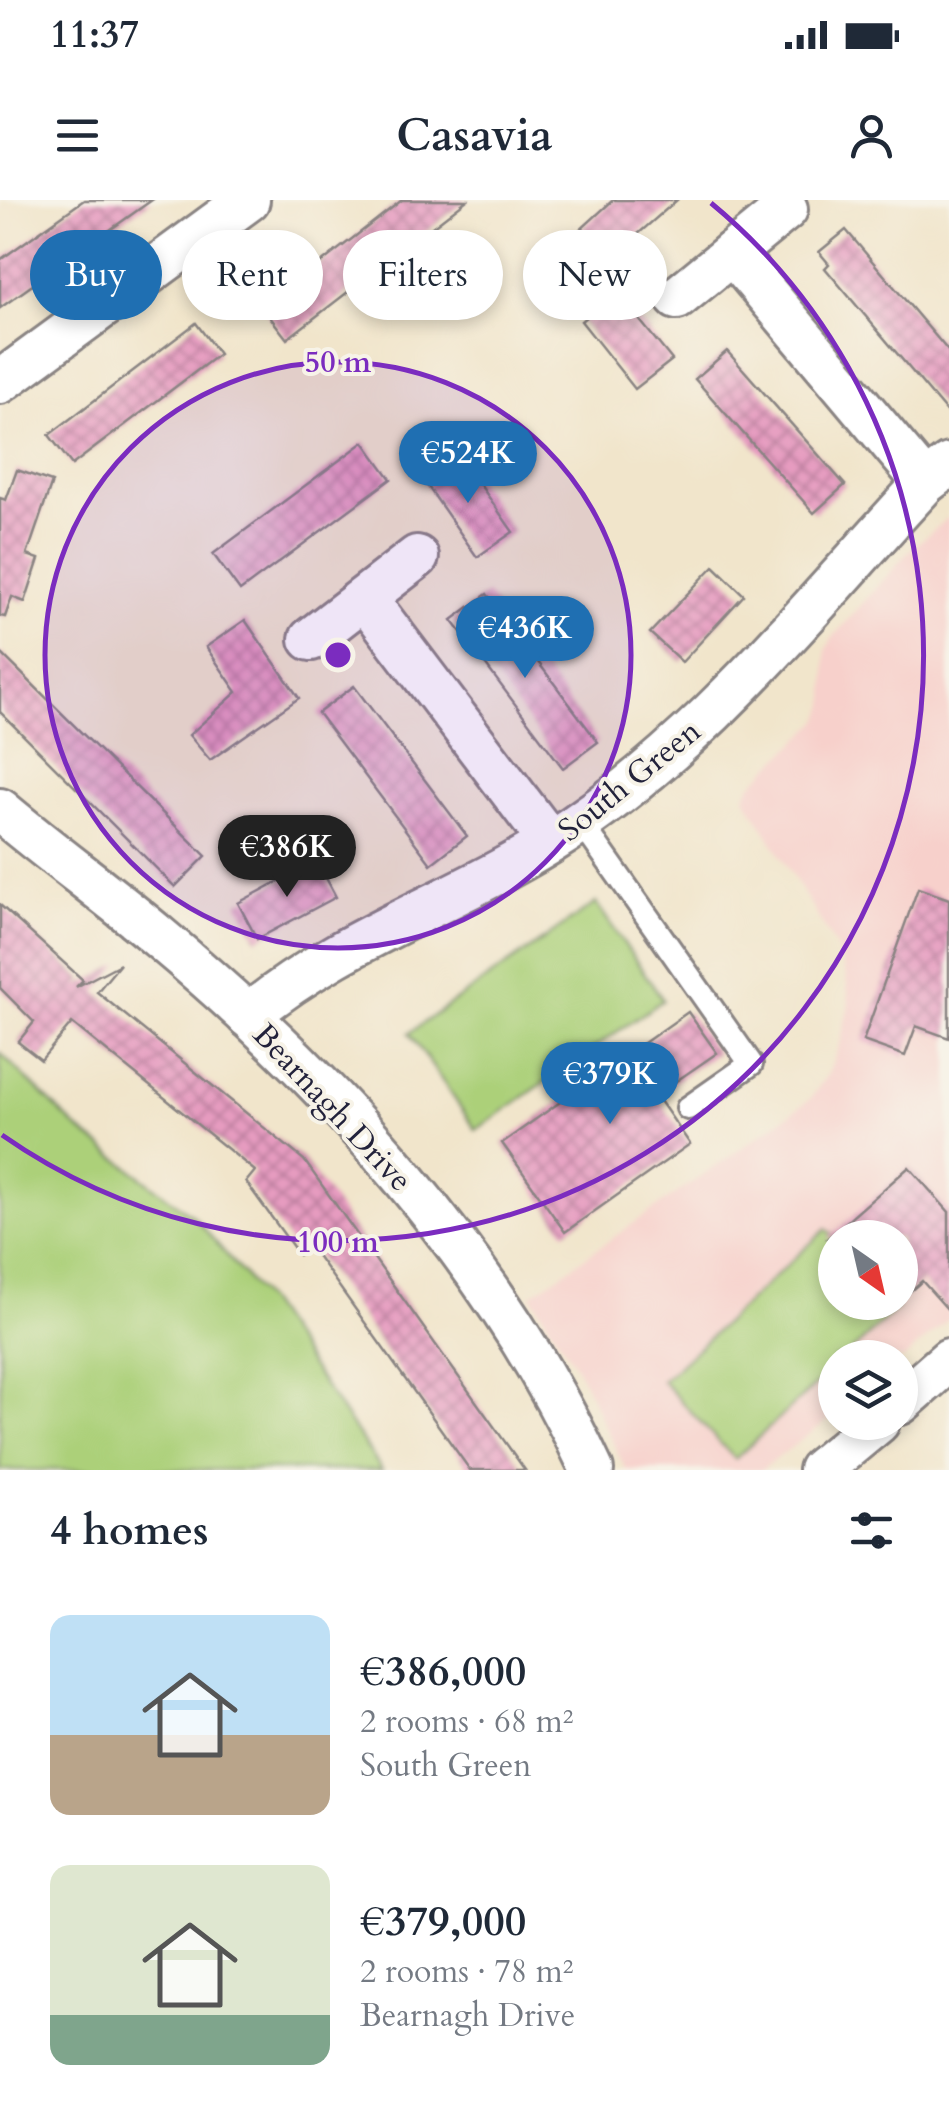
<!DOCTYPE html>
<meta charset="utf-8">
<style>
:root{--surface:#fff;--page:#f6f6f7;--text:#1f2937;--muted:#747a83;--accent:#1f6fb2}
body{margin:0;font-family:Cardo,serif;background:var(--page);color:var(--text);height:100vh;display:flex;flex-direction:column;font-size:38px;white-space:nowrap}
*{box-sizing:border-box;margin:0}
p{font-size:32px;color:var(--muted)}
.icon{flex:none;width:55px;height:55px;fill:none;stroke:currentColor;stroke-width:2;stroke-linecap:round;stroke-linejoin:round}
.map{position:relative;height:1270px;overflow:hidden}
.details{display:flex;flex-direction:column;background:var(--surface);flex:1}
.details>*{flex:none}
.top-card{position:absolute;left:30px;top:30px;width:890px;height:90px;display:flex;gap:20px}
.needle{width:65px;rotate:146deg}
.controls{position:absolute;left:818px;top:1020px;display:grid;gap:20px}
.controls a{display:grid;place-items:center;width:100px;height:100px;border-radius:50%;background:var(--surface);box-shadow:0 5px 15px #0003;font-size:50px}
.price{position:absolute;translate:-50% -85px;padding:0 22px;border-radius:35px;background:var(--accent);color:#fff;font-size:32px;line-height:65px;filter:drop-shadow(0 2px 5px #0008)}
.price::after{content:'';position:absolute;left:50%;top:60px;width:30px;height:22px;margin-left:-15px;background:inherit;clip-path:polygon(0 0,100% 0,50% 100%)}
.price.current{background:#222;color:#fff}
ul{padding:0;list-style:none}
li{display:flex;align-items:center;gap:30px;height:250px;padding:0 50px}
li span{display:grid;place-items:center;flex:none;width:280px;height:200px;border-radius:20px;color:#555}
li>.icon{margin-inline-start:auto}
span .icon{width:120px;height:120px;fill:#fffc;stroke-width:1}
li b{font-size:42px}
h2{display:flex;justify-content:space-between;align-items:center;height:120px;padding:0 50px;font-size:42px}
.pill{padding:0 35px;border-radius:45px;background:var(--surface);box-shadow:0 5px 15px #0003;font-size:35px;line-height:90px}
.pill.current{background:var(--accent);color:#fff}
.status{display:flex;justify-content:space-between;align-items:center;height:70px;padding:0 50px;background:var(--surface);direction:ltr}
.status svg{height:28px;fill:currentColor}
header{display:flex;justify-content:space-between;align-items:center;height:130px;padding:0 50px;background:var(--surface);font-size:45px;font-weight:800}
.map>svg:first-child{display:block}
.built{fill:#f7d0cb;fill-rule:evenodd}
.green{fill:#acd079;stroke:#67795a;stroke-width:2.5}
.building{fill:url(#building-cross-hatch)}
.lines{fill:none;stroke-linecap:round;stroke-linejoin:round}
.service-casing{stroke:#8a8483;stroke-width:28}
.minor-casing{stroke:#8a8483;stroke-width:48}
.service{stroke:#fff;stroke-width:22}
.minor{stroke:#fff;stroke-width:42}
.ring{fill:none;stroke:#7b2cbf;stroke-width:5}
.labels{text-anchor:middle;stroke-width:8;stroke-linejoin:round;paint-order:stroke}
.street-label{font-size:32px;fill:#22223b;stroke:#f7f3e8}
.centre{fill:#7b2cbf;stroke:#f7f3e8;stroke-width:5}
.ring-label{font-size:30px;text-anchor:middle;font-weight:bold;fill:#7b2cbf;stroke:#f7f3e8;stroke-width:8;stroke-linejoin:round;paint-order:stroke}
</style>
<div class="status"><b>11:37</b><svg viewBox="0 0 49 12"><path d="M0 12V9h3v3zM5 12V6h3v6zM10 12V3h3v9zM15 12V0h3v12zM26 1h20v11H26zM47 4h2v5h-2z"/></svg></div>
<header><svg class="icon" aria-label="menu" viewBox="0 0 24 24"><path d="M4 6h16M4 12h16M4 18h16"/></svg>Casavia<svg class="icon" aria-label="person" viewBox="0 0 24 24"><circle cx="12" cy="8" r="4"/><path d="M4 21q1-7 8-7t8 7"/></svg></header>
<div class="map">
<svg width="949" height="1270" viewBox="0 0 949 1270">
<defs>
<pattern id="building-cross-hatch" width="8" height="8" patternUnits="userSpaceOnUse" patternTransform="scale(2.5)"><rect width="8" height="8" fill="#e69bc0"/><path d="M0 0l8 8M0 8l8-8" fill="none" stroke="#ba7e9d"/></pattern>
</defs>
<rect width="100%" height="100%" fill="#f7f3e8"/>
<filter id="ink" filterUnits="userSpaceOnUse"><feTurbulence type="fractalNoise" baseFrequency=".01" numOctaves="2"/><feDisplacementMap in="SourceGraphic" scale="20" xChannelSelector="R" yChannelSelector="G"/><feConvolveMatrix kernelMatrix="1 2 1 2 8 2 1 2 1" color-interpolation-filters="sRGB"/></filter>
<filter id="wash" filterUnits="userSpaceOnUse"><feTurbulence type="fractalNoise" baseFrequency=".0048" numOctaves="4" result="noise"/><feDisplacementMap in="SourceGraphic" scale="40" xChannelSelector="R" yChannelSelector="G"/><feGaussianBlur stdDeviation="2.25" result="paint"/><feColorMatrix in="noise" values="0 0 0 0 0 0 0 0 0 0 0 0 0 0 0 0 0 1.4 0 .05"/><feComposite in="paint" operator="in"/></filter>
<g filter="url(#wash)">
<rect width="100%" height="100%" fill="#f1e5cb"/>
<!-- built -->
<path class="built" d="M949 317V1119L900 1162V1158H835V1215L761 1270H626L577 1168 531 1095 793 912 811 898 829 872 841 840 849 804 846 776 838 750 745 597 750 586 821 519 826 504V450L833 437 911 349ZM835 1038H900V1102H835Z"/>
<!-- green -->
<g class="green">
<polygon points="596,703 663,800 476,930 409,833"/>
<polygon points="0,853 77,928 194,1017 267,1102 382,1270 0,1270"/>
<polygon points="826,1029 835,1039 835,1102 893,1103 898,1108 845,1157 835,1158 835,1167 735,1259 662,1181"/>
</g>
<g id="blocks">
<!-- building -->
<g class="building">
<polygon points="84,0 152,0 0,108 0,60"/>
<polygon points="402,0 467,0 287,139 263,108"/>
<polygon points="613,0 677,0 606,62 579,31"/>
<polygon points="846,30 949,152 949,215 825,68 829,64 819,52"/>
<polygon points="617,92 672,160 635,189 581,121"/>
<polygon points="196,123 219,154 72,265 49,235"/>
<polygon points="727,151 845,285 814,313 695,179"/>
<polygon points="364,242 391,279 240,391 213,354"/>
<polygon points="460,256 513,332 477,357 424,281"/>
<polygon points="17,270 52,282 27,355 39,359 25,402 12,397 5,417 0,416 0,298 6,300"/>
<polygon points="714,366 744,395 682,462 650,433"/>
<polygon points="487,394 598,542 563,568 452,420"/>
<polygon points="245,420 299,498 210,560 189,535 237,492 206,447"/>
<polygon points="0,452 206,656 175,687 0,512"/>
<polygon points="354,486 467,636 431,664 318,513"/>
<polygon points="317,661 336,697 257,739 238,703"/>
<polygon points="918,688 949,699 949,838 916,826 905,856 863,841"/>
<polygon points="0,705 83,780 76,787 120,764 97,792 304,960 525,1270 470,1270 311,1047 299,1055 246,982 255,971 72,823 41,860 18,842 34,822 0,788"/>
<polygon points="688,812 717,853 656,895 690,944 565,1032 502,943"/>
<polygon points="909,967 949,1012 949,1111 922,1081 900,1100 900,1038 828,1038"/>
</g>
</g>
</g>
<g filter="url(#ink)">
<use href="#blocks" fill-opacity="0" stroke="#8a8483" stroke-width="2.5"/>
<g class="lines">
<!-- service casing -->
<g class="service-casing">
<polyline id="service" points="580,621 751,864 688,908"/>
</g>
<!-- minor casing -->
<g class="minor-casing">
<g id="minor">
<polyline points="732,53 925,283"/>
<polyline points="677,98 786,9"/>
<polyline points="0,182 248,0"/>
<polyline points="365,398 550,642"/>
<polyline points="311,439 417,357"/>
<path d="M0 610C52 654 108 694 160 738 334 883 496 1062 592 1270"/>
<path d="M248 816C336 741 451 704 549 643 697 551 808 409 925 283L949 265"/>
<polyline points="900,1203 949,1160"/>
<polyline points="820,1270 878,1222"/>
</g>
</g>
<!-- service -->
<use href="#service" class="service"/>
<!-- minor -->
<use href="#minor" class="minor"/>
</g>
</g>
<!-- distance rings -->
<circle cx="338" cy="455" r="293" fill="#7b2cbf" fill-opacity=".12"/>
<g class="ring">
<circle cx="338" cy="455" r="293"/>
<path d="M711 3A586 586 0 0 1 2 935"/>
</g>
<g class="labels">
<!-- street labels -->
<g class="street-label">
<text transform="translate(629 580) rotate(-39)" y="11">South Green</text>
<text transform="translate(333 907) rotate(47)" y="11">Bearnagh Drive</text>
</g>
</g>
<circle cx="338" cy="455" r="15" class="centre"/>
<g class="ring-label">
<text x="338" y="172">50 m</text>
<text x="338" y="1052">100 m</text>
</g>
</svg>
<div class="controls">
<a><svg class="needle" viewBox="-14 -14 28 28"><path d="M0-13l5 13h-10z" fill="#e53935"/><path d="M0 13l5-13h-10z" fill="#747a83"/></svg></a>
<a><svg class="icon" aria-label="layers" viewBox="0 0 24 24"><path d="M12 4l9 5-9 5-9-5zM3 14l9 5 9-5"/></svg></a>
</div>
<b class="price" style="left:468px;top:306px">€524K</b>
<b class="price" style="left:525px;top:481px">€436K</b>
<b class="price current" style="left:287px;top:700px">€386K</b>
<b class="price" style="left:610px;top:927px">€379K</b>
<div class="top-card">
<a class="pill current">Buy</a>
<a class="pill">Rent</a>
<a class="pill">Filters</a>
<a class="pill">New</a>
</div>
</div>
<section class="details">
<h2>4 homes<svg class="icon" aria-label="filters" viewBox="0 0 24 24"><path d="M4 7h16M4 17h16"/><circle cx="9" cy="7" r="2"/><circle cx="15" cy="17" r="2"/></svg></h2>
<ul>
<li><span style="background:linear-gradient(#bfe0f5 60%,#b9a48a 0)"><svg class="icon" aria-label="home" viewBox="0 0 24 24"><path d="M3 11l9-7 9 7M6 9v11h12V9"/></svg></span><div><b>€386,000</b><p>2 rooms · 68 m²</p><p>South Green</p></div></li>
<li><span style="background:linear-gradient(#dfe7d0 75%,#7fa58c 0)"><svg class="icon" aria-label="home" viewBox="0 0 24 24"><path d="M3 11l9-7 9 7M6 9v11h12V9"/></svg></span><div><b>€379,000</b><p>2 rooms · 78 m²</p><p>Bearnagh Drive</p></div></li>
</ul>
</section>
